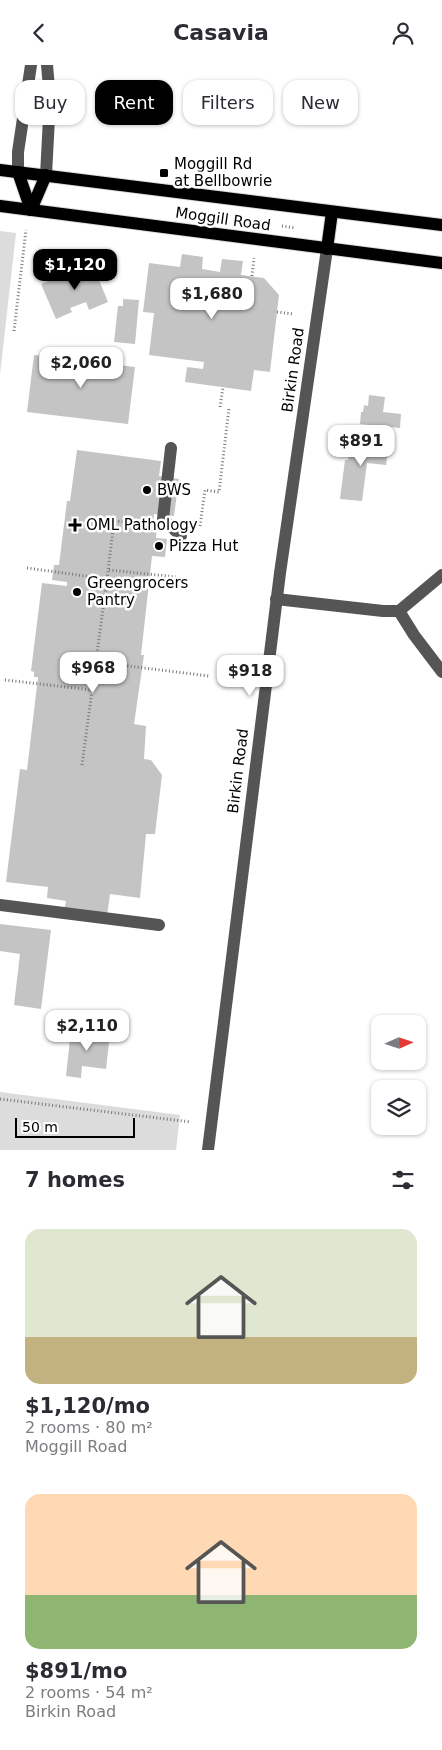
<!DOCTYPE html>
<meta charset="utf-8">
<style>
:root{--surface:#fff;--page:#f7f7f7;--text:#2b2b33;--muted:#7c7c81;--accent:#000}
body{margin:0;font-family:"DejaVu Sans",sans-serif;background:var(--page);color:var(--text);height:100vh;display:flex;flex-direction:column;font-size:19px;white-space:nowrap}
*{box-sizing:border-box;margin:0}
p{font-size:16px;color:var(--muted)}
.icon{flex:none;width:28px;height:28px;fill:none;stroke:currentColor;stroke-width:2;stroke-linecap:round;stroke-linejoin:round}
.map{position:relative;height:1085px;overflow:hidden}
.details{display:flex;flex-direction:column;background:var(--surface);flex:1}
.details>*{flex:none}
.hud{position:absolute;left:15px;top:15px;width:412px;height:45px;display:flex;gap:10px}
.needle{width:32px;rotate:87deg}
.fabs{position:absolute;left:371px;top:950px;display:grid;gap:10px}
.fabs a{display:grid;place-items:center;width:55px;height:55px;border-radius:10px;background:var(--surface);box-shadow:0 1px 4px #0004;font-size:25px}
.scale{position:absolute;left:15px;bottom:12px;width:120px;box-sizing:border-box;padding-left:5px;border:2px solid #000;border-top:0;font-size:14px;line-height:18px;white-space:nowrap;color:#000;-webkit-text-stroke:4px #fff;paint-order:stroke}
.price{position:absolute;translate:-50% -42px;padding:0 11px;border-radius:10px;background:#fff;color:#222;font-size:16px;line-height:32px;filter:drop-shadow(0 1px 2px #0008)}
.price::after{content:'';position:absolute;left:50%;top:30px;width:15px;height:11px;margin-left:-8px;background:inherit;clip-path:polygon(0 0,100% 0,50% 100%)}
.price.on{background:var(--accent);color:#fff}
ul{padding:0;list-style:none}
li{display:grid;align-content:center;gap:10px;height:265px;padding:0 25px}
li span{display:grid;place-items:center;height:155px;border-radius:15px;color:#555}
li>.icon{margin-inline-start:auto}
span .icon{width:90px;height:90px;fill:#fffc;stroke-width:1}
li b{font-size:21px}
h2{display:flex;justify-content:space-between;align-items:center;height:60px;padding:0 25px;font-size:21px}
.tag{padding:0 18px;border-radius:15px;background:var(--surface);box-shadow:0 1px 4px #0004;font-size:18px;line-height:45px}
.tag.on{background:var(--accent);color:#fff}
header{display:flex;justify-content:space-between;align-items:center;height:65px;padding:0 25px;background:var(--surface);font-size:22px;font-weight:700}
.map>svg:first-child{display:block}
.green{fill:#dcdcdc}
.building{fill:#c4c4c4}
.lines{fill:none;stroke-linecap:round;stroke-linejoin:round}
.major-casing{stroke:#dbdbdb;stroke-width:14}
.path{stroke:#777;stroke-width:3;stroke-dasharray:1 2.5;stroke-linecap:butt}
.minor{stroke:#555;stroke-width:12}
.major{stroke:#000;stroke-width:12}
.poi-dot{fill:#000;stroke:#fff;stroke-width:2}
.labels{text-anchor:middle;stroke-width:5;stroke-linejoin:round;paint-order:stroke}
.poi-label{font-size:15px;fill:#000;stroke:#fff;text-anchor:start}
.street-label{font-size:15px;fill:#000;stroke:#fff}
</style>
<header><svg class="icon" aria-label="back" viewBox="0 0 24 24"><path d="M15 5l-7 7 7 7"/></svg>Casavia<svg class="icon" aria-label="person" viewBox="0 0 24 24"><circle cx="12" cy="8" r="4"/><path d="M4 21q1-7 8-7t8 7"/></svg></header>
<div class="map">
<svg width="442" height="1085" viewBox="0 0 442 1085">
<rect width="100%" height="100%" fill="#fff"/>
<!-- green -->
<g class="green">
<polygon points="0,166 16,168 0,310"/>
<polygon points="0,1027 180,1050 176,1085 0,1085"/>
</g>
<!-- building -->
<g class="building">
<polygon points="182,189 203,192 202,204 220,207 222,194 243,196 241,210 264,213 279,230 270,307 254,305 251,326 185,317 187,302 203,304 204,297 149,290 154,248 143,247 149,198 180,202"/>
<polygon points="92,198 108,237 89,245 86,237 70,243 72,247 56,254 41,219"/>
<polygon points="123,234 139,235 135,279 114,277 118,241 123,241"/>
<polygon points="34,290 135,302 128,359 27,347"/>
<polygon points="369,330 385,332 383,347 401,349 400,363 360,359 361,347 363,347 364,340 368,341"/>
<polygon points="365,374 387,377 387,378 389,379 386,400 367,398 362,436 340,434 345,395 348,395 350,379 364,381"/>
<polygon points="77,385 161,396 159,411 179,414 174,451 154,449 153,460 157,460 156,473 167,474 165,492 152,491 141,590 144,590 134,659 146,661 144,694 151,695 162,710 155,769 146,769 140,833 110,829 107,851 64,846 66,836 47,833 48,822 6,817 20,704 27,705 38,612 34,612 34,607 31,606 42,518 67,521 67,517 52,515 54,500 59,500 67,436 70,436"/>
<polygon points="0,859 51,865 41,944 14,940 20,889 0,886"/>
<polygon points="71,965 110,969 106,1004 82,1001 81,1013 66,1011"/>
</g>
<g class="lines">
<!-- major casing -->
<g class="major-casing">
<g id="major">
<polyline points="0,105 442,160"/>
<polyline points="18,107 31,145"/>
<polyline points="0,141 442,198"/>
<polyline points="31,145 46,110"/>
<polyline points="327,184 332,147"/>
</g>
</g>
<!-- path -->
<g class="path">
<polyline points="282,161 295,163"/>
<polyline points="252,211 254,193"/>
<polyline points="277,247 293,249"/>
<polyline points="14,266 26,165"/>
<polyline points="220,342 223,322"/>
<polyline points="200,461 205,425 219,427 229,343"/>
<polyline points="27,503 107,514 114,456 152,459"/>
<polyline points="109,505 176,512"/>
<polyline points="96,597 209,611"/>
<polyline points="5,615 92,625"/>
<polyline points="82,700 107,514"/>
<polyline points="0,1034 191,1057"/>
</g>
<!-- minor -->
<g class="minor">
<polyline points="18,107 18,87 31,0"/>
<polyline points="46,110 50,34 47,0"/>
<polyline points="171,383 163,454 181,471"/>
<polyline points="276,534 383,546 399,546 414,570 442,607"/>
<polyline points="399,546 442,510"/>
<polyline points="0,840 159,860"/>
<polyline points="208,1085 280,508 327,184"/>
</g>
<!-- major -->
<use href="#major" class="major"/>
</g>
<!-- markers -->
<g class="poi-dot">
<rect x="159" y="103" width="10" height="10" rx="2.5"/>
<circle cx="147" cy="425" r="5"/>
<path d="M72.5 452.5h5v5h5v5h-5v5h-5v-5h-5v-5h5z"/>
<circle cx="159" cy="481" r="5"/>
<circle cx="77" cy="527" r="5"/>
</g>
<g class="labels">
<!-- poi labels -->
<g class="poi-label">
<text x="174" y="104">Moggill Rd<tspan x="174" dy="17">at Bellbowrie</tspan></text>
<text x="157" y="430">BWS</text>
<text x="86" y="465">OML Pathology</text>
<text x="169" y="486">Pizza Hut</text>
<text x="87" y="523">Greengrocers<tspan x="87" dy="17">Pantry</tspan></text>
</g>
<!-- street labels -->
<g class="street-label">
<text transform="translate(223 154) rotate(8)" y="5">Moggill Road</text>
<text transform="translate(293 305) rotate(-82)" y="5">Birkin Road</text>
<text transform="translate(238 706) rotate(-83)" y="5">Birkin Road</text>
</g>
</g>
</svg>
<div class="fabs">
<a><svg class="needle" viewBox="-14 -14 28 28"><path d="M0-13l5 13h-10z" fill="#e53935"/><path d="M0 13l5-13h-10z" fill="#7c7c81"/></svg></a>
<a><svg class="icon" aria-label="layers" viewBox="0 0 24 24"><path d="M12 4l9 5-9 5-9-5zM3 14l9 5 9-5"/></svg></a>
</div>
<div class="scale">50 m</div>
<b class="price on" style="left:75px;top:226px">$1,120</b>
<b class="price" style="left:212px;top:255px">$1,680</b>
<b class="price" style="left:81px;top:324px">$2,060</b>
<b class="price" style="left:361px;top:402px">$891</b>
<b class="price" style="left:93px;top:629px">$968</b>
<b class="price" style="left:250px;top:632px">$918</b>
<b class="price" style="left:87px;top:987px">$2,110</b>
<div class="hud">
<a class="tag">Buy</a>
<a class="tag on">Rent</a>
<a class="tag">Filters</a>
<a class="tag">New</a>
</div>
</div>
<section class="details">
<h2>7 homes<svg class="icon" aria-label="filters" viewBox="0 0 24 24"><path d="M4 7h16M4 17h16"/><circle cx="9" cy="7" r="2"/><circle cx="15" cy="17" r="2"/></svg></h2>
<ul>
<li><span style="background:linear-gradient(#dfe7d0 70%,#c2b280 0)"><svg class="icon" aria-label="home" viewBox="0 0 24 24"><path d="M3 11l9-7 9 7M6 9v11h12V9"/></svg></span><div><b>$1,120/mo</b><p>2 rooms · 80 m²</p><p>Moggill Road</p></div></li>
<li><span style="background:linear-gradient(#ffd9b3 65%,#8fb573 0)"><svg class="icon" aria-label="home" viewBox="0 0 24 24"><path d="M3 11l9-7 9 7M6 9v11h12V9"/></svg></span><div><b>$891/mo</b><p>2 rooms · 54 m²</p><p>Birkin Road</p></div></li>
</ul>
</section>
